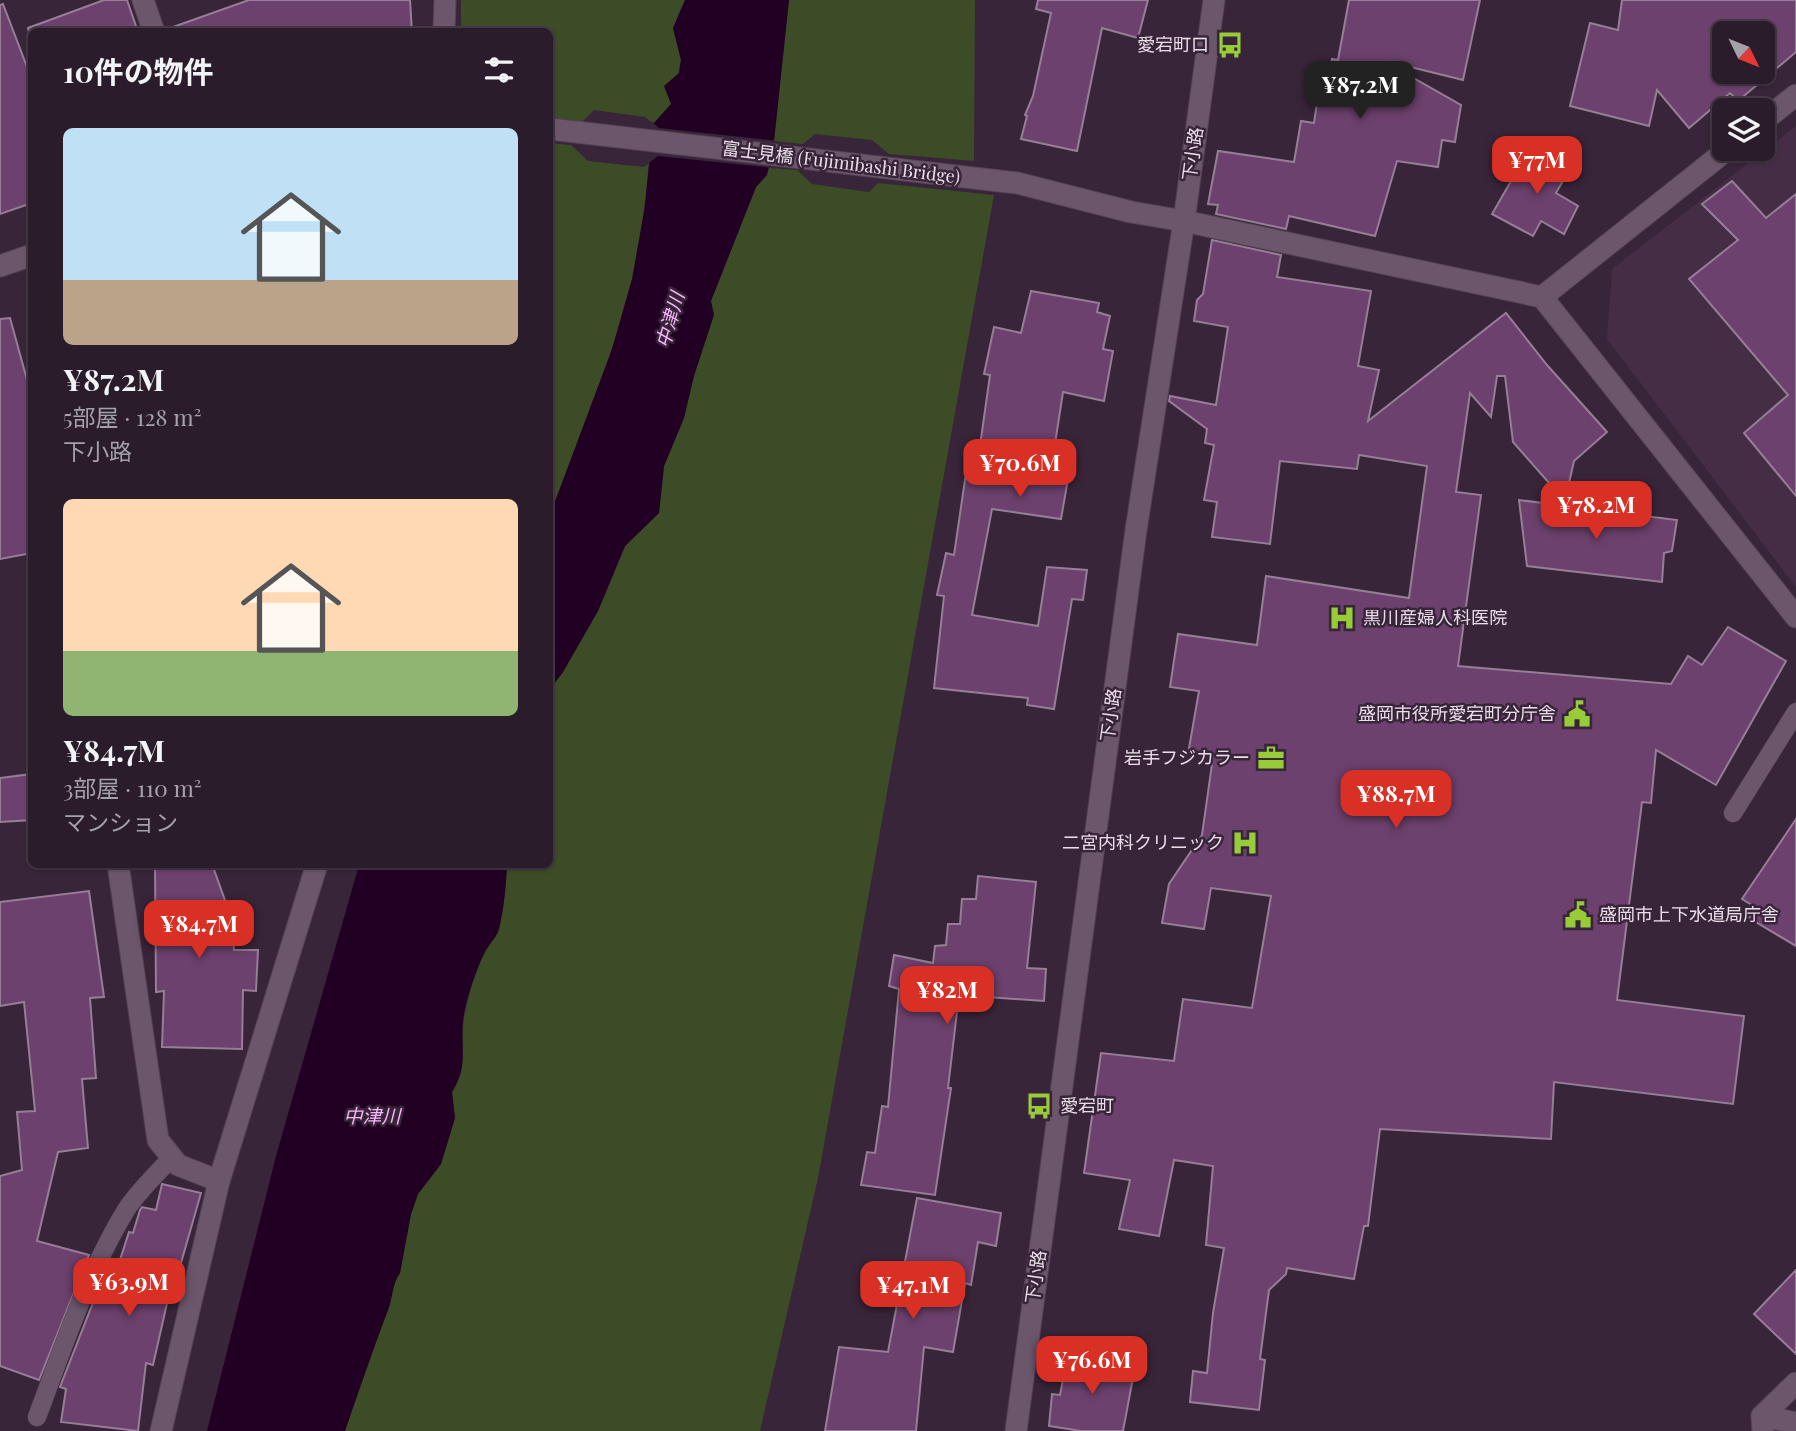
<!DOCTYPE html>
<html lang="ja">
<meta charset="utf-8">
<style>
:root{--surface:#2a1c2b;--page:#362937;--text:#f1f3f6;--muted:#a5a1a9;--line:#463a47;--accent:#d93025}
body{margin:0;font-family:"Playfair Display","Noto Sans JP",serif;background:var(--page);color:var(--text);height:100vh;display:flex;flex-direction:column;font-size:26px;white-space:nowrap}
*{box-sizing:border-box;margin:0}
p{font-size:23px;color:var(--muted)}
.icon{flex:none;width:38px;height:38px;fill:none;stroke:currentColor;stroke-width:2;stroke-linecap:round;stroke-linejoin:round}
.map{position:relative;flex:1;overflow:hidden}
.panel{position:absolute;left:28px;top:28px;width:525px;height:840px;display:flex;flex-direction:column;background:var(--surface);border-radius:10px;box-shadow:0 2px 5px #0004,0 0 0 2px var(--line)}
.panel>*{flex:none}
.needle{width:46px;rotate:133deg}
.buttons{position:absolute;left:1712px;top:21px;display:grid;gap:14px}
.buttons a{display:grid;place-items:center;width:63px;height:63px;border-radius:10px;background:var(--surface);box-shadow:0 2px 5px #0004,0 0 0 2px var(--line);font-size:35px}
.price{position:absolute;translate:-50% -60px;padding:0 16px;border-radius:14px;background:var(--accent);color:#fff;font-size:23px;line-height:46px;filter:drop-shadow(0 2px 4px #0008)}
.price::after{content:'';position:absolute;left:50%;top:42px;width:21px;height:16px;margin-left:-10px;background:inherit;clip-path:polygon(0 0,100% 0,50% 100%)}
.price.active{background:#222;color:#fff}
ul{padding:0;list-style:none}
li{display:grid;align-content:center;gap:14px;height:371px;padding:0 35px}
li span{display:grid;place-items:center;height:217px;border-radius:10px;color:#555}
li>.icon{margin-inline-start:auto}
span .icon{width:126px;height:126px;fill:#fffc;stroke-width:1}
li b{font-size:30px}
h2{display:flex;justify-content:space-between;align-items:center;height:84px;padding:0 35px;font-size:30px}
.map>svg:first-child{display:block}
.built{fill:#442d45}
.green{fill:#3c4c26}
.water{fill:#220024}
.pier{fill:#382539}
.building{fill:#6c416d;stroke:#957e96;stroke-width:2;fill-rule:evenodd}
.lines{fill:none;stroke-linecap:round;stroke-linejoin:round}
.lane-casing{stroke:#544355;stroke-width:19}
.street-casing{stroke:#544355;stroke-width:23}
.lane{stroke:#6c566c;stroke-width:18}
.street{stroke:#6c566c;stroke-width:21}
.labels{text-anchor:middle;stroke-width:5;stroke-linejoin:round;paint-order:stroke}
.poi-label{font-size:18px;fill:#eaddea;stroke:#382539;text-anchor:end}
.street-label{font-size:18px;fill:#eaddea;stroke:#382539}
.water-label{font-size:19px;font-style:italic;fill:#f9b6fb;stroke:#382539}
</style>
<div class="map">
<svg width="1796" height="1431" viewBox="0 0 1796 1431">
<rect width="100%" height="100%" fill="#382539"/>
<!-- built -->
<polygon class="built" points="1796,126 1796,587 1607,339 1612,269"/>
<!-- green -->
<g class="green">
<polygon points="461,0 685,0 673,28 681,60 672,104 653,124 645,117 594,110 581,123 550,119 550,32 461,32"/>
<polygon points="789,0 975,0 974,161 889,154 872,140 815,134 803,144 774,141"/>
<path d="M550 143 571 145 588 161 644 167 649 163C645 202 641 242 632 280 612 361 579 437 550 515Z"/>
<path d="M769 168 797 170 812 184 869 192 878 183 994 195 818 1178 760 1431H345L377 1333 389 1308 395 1281 400 1273 411 1214 418 1194 441 1164 455 1118 452 1092C469 1066 459 1053 463 1024 466 1003 475 971 485 952 489 944 497 937 499 929 504 908 506 886 507 865L550 864V689L563 672 598 611 625 546 659 513 664 466 684 418 711 301 756 187 767 175Z"/>
</g>
<!-- water -->
<g class="water">
<polygon points="685,0 789,0 774,141 767,175 756,187 711,301 714,315 694,376 684,418 664,466 659,513 625,546 598,611 563,672 550,689 550,515 612,349 632,279 645,206 653,124 671,104 664,86 679,73 681,60 673,28"/>
<path d="M359 865H507C506 886 504 908 499 929 497 937 489 944 485 952 477 967 467 997 464 1014 459 1045 470 1064 452 1092L455 1118 441 1164 418 1194 411 1214 400 1273C392 1284 393 1297 388 1310 373 1350 359 1390 345 1431H207L276 1156Z"/>
</g>
<!-- pier -->
<polygon class="pier" points="651,121 659,128 778,141 773,168 658,156 645,166"/>
<!-- building -->
<g class="building">
<polygon points="104,0 127,0 138,32 29,32 28,28"/>
<polygon points="249,0 410,0 412,32 173,32 173,27"/>
<polygon points="1038,0 1148,0 1138,38 1102,28 1077,151 1021,139 1027,116 1025,115 1033,96 1051,13 1036,9"/>
<polygon points="1349,0 1480,0 1463,80 1390,62 1389,64 1461,105 1455,142 1442,140 1438,167 1397,161 1375,236 1289,216 1286,229 1216,214 1218,205 1208,204 1218,151 1294,162 1301,121 1314,123 1321,76 1329,77 1332,59 1338,60"/>
<path d="M1622 0H1796V52L1738 101 1730 93 1689 128 1657 90 1649 126 1570 106 1590 23 1618 30ZM1724 33H1762V72H1724Z"/>
<polygon points="3,4 32,80 32,203 0,214 0,5"/>
<polygon points="1537,148 1571,167 1556,193 1578,206 1564,234 1541,221 1533,236 1492,214 1518,169 1524,173"/>
<polygon points="1732,181 1766,218 1796,194 1796,496 1744,433 1788,395 1689,279 1738,240 1702,204"/>
<polygon points="1212,240 1281,255 1277,277 1371,291 1358,366 1379,370 1368,421 1506,313 1547,365 1607,432 1574,461 1565,501 1513,442 1505,376 1497,376 1491,417 1470,393 1456,492 1481,495 1458,666 1671,684 1688,656 1702,665 1728,627 1786,661 1716,785 1656,750 1651,803 1642,802 1617,1000 1744,1016 1733,1104 1554,1082 1551,1139 1380,1129 1368,1226 1364,1226 1354,1279 1287,1268 1286,1274 1269,1290 1260,1359 1265,1360 1259,1410 1190,1402 1193,1371 1207,1373 1213,1313 1224,1248 1206,1245 1213,1166 1174,1160 1159,1236 1119,1229 1130,1180 1084,1173 1101,1053 1174,1061 1183,999 1252,1008 1271,896 1211,888 1204,929 1162,923 1169,884 1202,835 1213,757 1188,754 1199,691 1170,687 1178,634 1257,645 1266,576 1409,598 1427,466 1359,455 1357,469 1280,461 1270,544 1212,537 1217,502 1204,500 1214,445 1205,443 1207,429 1169,401 1170,396 1216,405 1228,327 1194,321 1197,300 1203,294"/>
<polygon points="1031,291 1099,303 1097,312 1110,316 1103,349 1113,351 1104,401 1063,392 1050,476 1068,479 1061,519 992,509 972,615 1038,626 1047,567 1087,570 1083,600 1072,599 1054,709 1027,705 1028,698 934,688 944,596 937,595 946,553 954,555 967,466 977,467 990,375 984,374 994,327 1021,333"/>
<polygon points="10,318 32,398 32,553 0,559 0,319"/>
<polygon points="1519,500 1677,520 1672,551 1664,553 1662,582 1527,566"/>
<polygon points="32,774 32,820 0,822 0,778"/>
<polygon points="1796,819 1796,946 1749,918 1755,907 1742,899"/>
<polygon points="155,864 212,864 232,920 234,950 258,950 256,991 243,990 242,1049 162,1047 164,991 156,992"/>
<polygon points="978,876 1036,882 1027,968 1046,969 1044,1001 959,995 948,1088 951,1088 935,1195 861,1185 867,1152 875,1153 882,1106 888,1107 899,989 889,986 894,955 933,963 935,946 946,945 948,924 960,924 962,899 976,899"/>
<polygon points="89,891 104,997 90,998 96,1078 82,1079 88,1148 58,1152 37,1241 89,1255 39,1380 0,1366 0,1176 22,1170 17,1112 35,1111 24,1002 0,1006 0,902"/>
<polygon points="162,1184 201,1193 173,1291 170,1290 153,1365 146,1363 138,1431 61,1422 66,1389 60,1387 98,1290 112,1261 119,1263 129,1232 133,1233 140,1210 142,1207 156,1210"/>
<polygon points="917,1198 1001,1213 996,1246 978,1242 971,1285 965,1283 953,1352 924,1347 916,1431 825,1431 839,1347 888,1352"/>
<polygon points="1796,1270 1796,1354 1754,1314"/>
<polygon points="1068,1355 1135,1367 1123,1431 1081,1431 1049,1426 1052,1394 1060,1395"/>
</g>
<g class="lines">
<!-- lane casing -->
<g class="lane-casing">
<g id="lane">
<polyline points="1733,813 1796,712"/>
<path d="M37 1417C63 1348 87 1274 126 1210 138 1191 157 1174 172 1157"/>
</g>
</g>
<!-- street casing -->
<g class="street-casing">
<g id="street">
<polyline points="143,0 154,32"/>
<polyline points="444,32 445,0"/>
<polyline points="1762,122 1796,95"/>
<polyline points="550,129 1017,183 1131,212 1184,221 1542,297 1796,617"/>
<polyline points="0,266 32,255"/>
<polyline points="1542,297 1728,149"/>
<polyline points="118,864 158,1140 178,1165 219,1181"/>
<polyline points="1762,1416 1796,1423"/>
<polyline points="161,1431 219,1181 317,864"/>
<polyline points="1016,1431 1136,530 1184,221 1214,0"/>
<polyline points="1763,1431 1762,1416 1796,1383"/>
</g>
</g>
<!-- lane -->
<use href="#lane" class="lane"/>
<!-- street -->
<use href="#street" class="street"/>
</g>
<!-- icons -->
<defs>
<g id="bus-bare" transform="scale(2.1)"><path d="M-5-6H5V4H4V6H2V4H-2V6H-4V4H-5ZM-3.5-4V0h7V-4ZM-3.5 1.2v1.5H-2V1.2ZM2 1.2v1.5H3.5V1.2Z" fill="#97cc38" stroke="#382539" stroke-width="2.5" paint-order="stroke"/></g>
<g id="hospital-bare" transform="scale(2.1)"><path d="M-5-5h3v3.5h4V-5h3V5h-3V1.5h-4V5h-3Z" fill="#97cc38" stroke="#382539" stroke-width="2.5" paint-order="stroke"/></g>
<g id="civic-bare" transform="scale(2.1)"><path d="M-.6-6.5H3V-4.5H.6V-3L4-1V1h2V6H-6V1h2V-1L-.6-3ZM-1.2 2.5V6h2.4V2.5Z" fill="#97cc38" stroke="#382539" stroke-width="2.5" paint-order="stroke"/></g>
<g id="office-bare" transform="scale(2.1)"><path d="M-6-3h4V-5.5h4V-3h4V5H-6ZM-1-4.5V-3h2v-1.5ZM-6 0V1H6V0Z" fill="#97cc38" stroke="#382539" stroke-width="2.5" paint-order="stroke"/></g>
</defs>
<g fill-rule="evenodd">
<use href="#bus-bare" x="1230" y="45"/>
<use href="#hospital-bare" x="1342" y="618"/>
<use href="#civic-bare" x="1577" y="714"/>
<use href="#office-bare" x="1271" y="758"/>
<use href="#hospital-bare" x="1245" y="843"/>
<use href="#civic-bare" x="1578" y="915"/>
<use href="#bus-bare" x="1039" y="1106"/>
</g>
<g class="labels">
<!-- poi labels -->
<g class="poi-label">
<text x="1209" y="51">愛宕町口</text>
<text x="1363" y="624" text-anchor="start">黒川産婦人科医院</text>
<text x="1556" y="720">盛岡市役所愛宕町分庁舎</text>
<text x="1250" y="764">岩手フジカラー</text>
<text x="1224" y="849">二宮内科クリニック</text>
<text x="1599" y="921" text-anchor="start">盛岡市上下水道局庁舎</text>
<text x="1060" y="1112" text-anchor="start">愛宕町</text>
</g>
<!-- street labels -->
<g class="street-label">
<text transform="translate(1193 154) rotate(-82)" y="6">下小路</text>
<text transform="translate(841 163) rotate(7)" y="6">富士見橋 (Fujimibashi Bridge)</text>
<text transform="translate(1111 715) rotate(-82)" y="6">下小路</text>
<text transform="translate(1036 1277) rotate(-82)" y="6">下小路</text>
</g>
<!-- water labels -->
<g class="water-label">
<text transform="translate(670 320) rotate(-74)" y="7">中津川</text>
<text x="372" y="1123">中津川</text>
</g>
</g>
</svg>
<div class="buttons">
<a><svg class="needle" viewBox="-14 -14 28 28"><path d="M0-13l5 13h-10z" fill="#e53935"/><path d="M0 13l5-13h-10z" fill="#a5a1a9"/></svg></a>
<a><svg class="icon" aria-label="layers" viewBox="0 0 24 24"><path d="M12 4l9 5-9 5-9-5zM3 14l9 5 9-5"/></svg></a>
</div>
<b class="price active" style="left:1360px;top:121px">¥87.2M</b>
<b class="price" style="left:1537px;top:196px">¥77M</b>
<b class="price" style="left:1020px;top:499px">¥70.6M</b>
<b class="price" style="left:1596px;top:541px">¥78.2M</b>
<b class="price" style="left:1396px;top:830px">¥88.7M</b>
<b class="price" style="left:199px;top:960px">¥84.7M</b>
<b class="price" style="left:947px;top:1026px">¥82M</b>
<b class="price" style="left:129px;top:1318px">¥63.9M</b>
<b class="price" style="left:913px;top:1321px">¥47.1M</b>
<b class="price" style="left:1092px;top:1396px">¥76.6M</b>
<section class="panel">
<h2>10件の物件<svg class="icon" aria-label="filters" viewBox="0 0 24 24"><path d="M4 7h16M4 17h16"/><circle cx="9" cy="7" r="2"/><circle cx="15" cy="17" r="2"/></svg></h2>
<ul>
<li><span style="background:linear-gradient(#bfe0f5 70%,#b9a48a 0)"><svg class="icon" aria-label="home" viewBox="0 0 24 24"><path d="M3 11l9-7 9 7M6 9v11h12V9"/></svg></span><div><b>¥87.2M</b><p>5部屋 · 128 m²</p><p>下小路</p></div></li>
<li><span style="background:linear-gradient(#ffd9b3 70%,#8fb573 0)"><svg class="icon" aria-label="home" viewBox="0 0 24 24"><path d="M3 11l9-7 9 7M6 9v11h12V9"/></svg></span><div><b>¥84.7M</b><p>3部屋 · 110 m²</p><p>マンション</p></div></li>
</ul>
</section>
</div>
